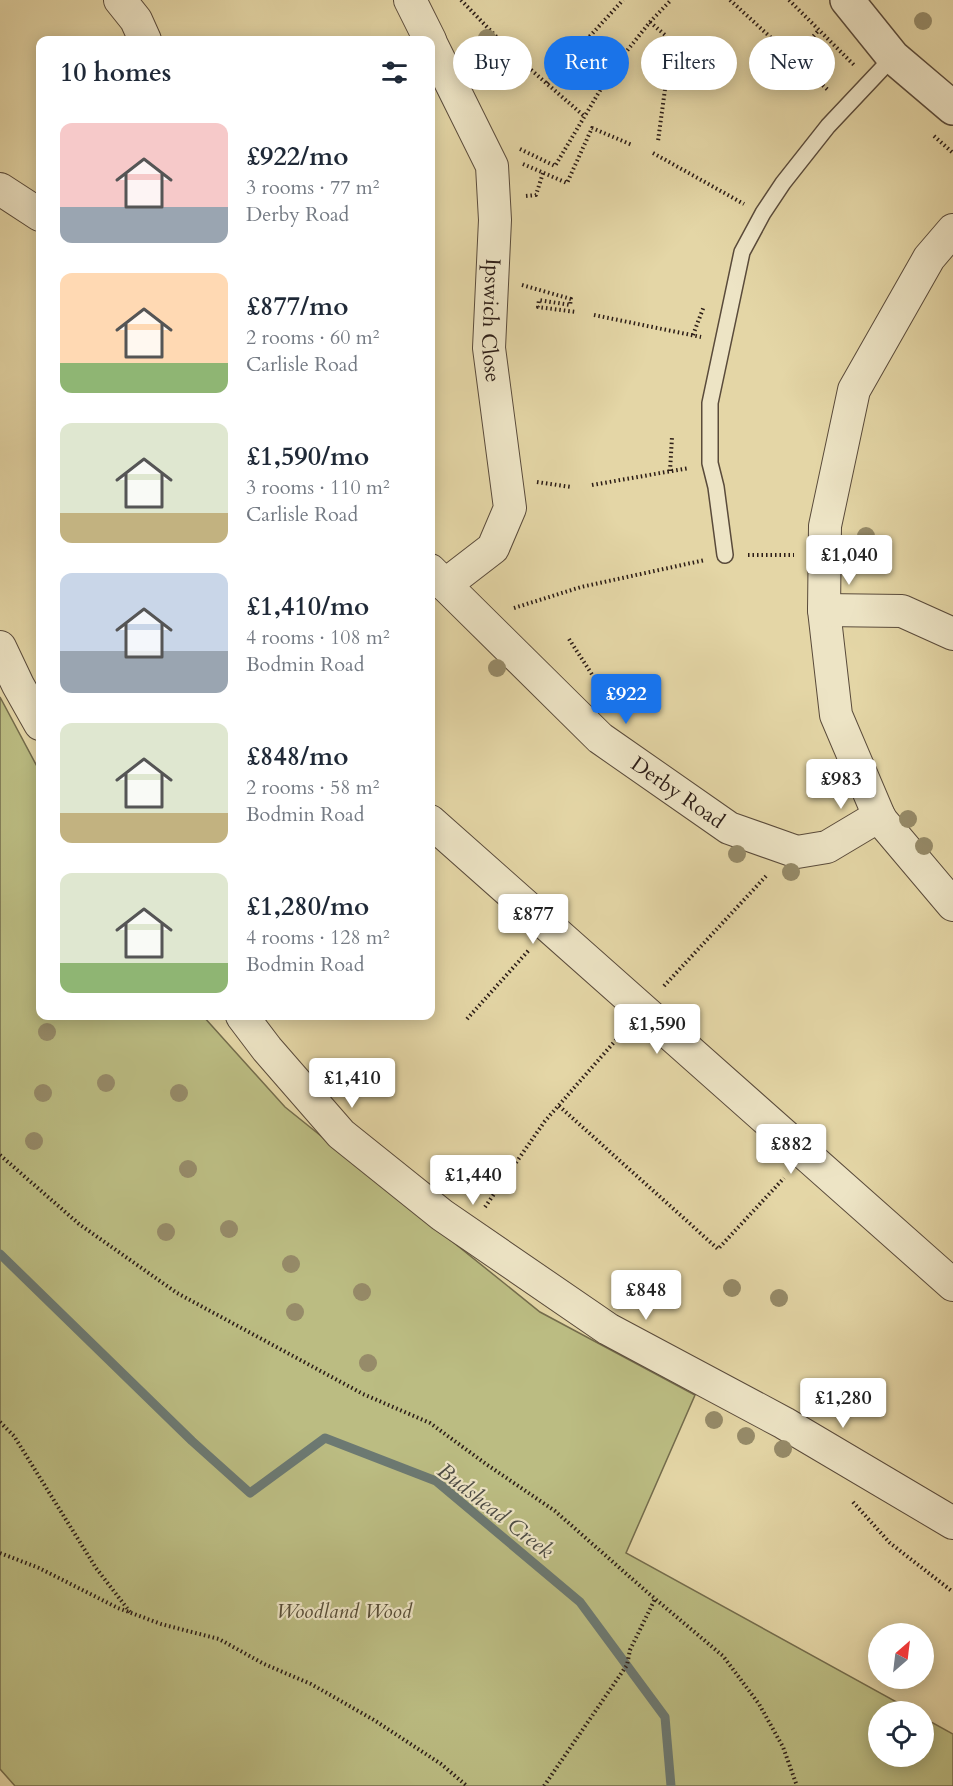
<!DOCTYPE html>
<meta charset="utf-8">
<style>
:root{--surface:#fff;--page:#f2f2f3;--text:#1f2937;--muted:#747a83;--accent:#1a73e8}
body{margin:0;font-family:Cardo,serif;background:var(--page);color:var(--text);height:100vh;display:flex;flex-direction:column;font-size:22px;white-space:nowrap}
*{box-sizing:border-box;margin:0}
p{font-size:20px;color:var(--muted)}
.icon{flex:none;width:33px;height:33px;fill:none;stroke:currentColor;stroke-width:2;stroke-linecap:round;stroke-linejoin:round}
.map{position:relative;flex:1;overflow:hidden}
.drawer{position:absolute;left:36px;top:36px;width:399px;height:984px;display:flex;flex-direction:column;background:var(--surface);border-radius:12px;box-shadow:0 3px 15px #0003}
.drawer>*{flex:none}
.hud{position:absolute;left:453px;top:36px;width:410px;height:54px;display:flex;gap:12px}
.needle{width:39px;rotate:28deg}
.fabs{position:absolute;left:868px;top:1623px;display:grid;gap:12px}
.fabs a{display:grid;place-items:center;width:66px;height:66px;border-radius:50%;background:var(--surface);box-shadow:0 3px 15px #0003;font-size:30px}
.price{position:absolute;translate:-50% -51px;padding:0 14px;border-radius:6px;background:#fff;color:#222;font-size:20px;line-height:39px;filter:drop-shadow(0 2px 3px #0008)}
.price::after{content:'';position:absolute;left:50%;top:36px;width:18px;height:14px;margin-left:-9px;background:inherit;clip-path:polygon(0 0,100% 0,50% 100%)}
.price.active{background:var(--accent);color:#fff}
ul{padding:0;list-style:none}
li{display:flex;align-items:center;gap:18px;height:150px;padding:0 24px}
li span{display:grid;place-items:center;flex:none;width:168px;height:120px;border-radius:12px;color:#555}
li>.icon{margin-inline-start:auto}
span .icon{width:72px;height:72px;fill:#fffc;stroke-width:1}
li b{font-size:26px}
h2{display:flex;justify-content:space-between;align-items:center;height:72px;padding:0 24px;font-size:26px}
.pill{padding:0 21px;border-radius:27px;background:var(--surface);box-shadow:0 3px 15px #0003;font-size:21px;line-height:54px}
.pill.active{background:var(--accent);color:#fff}
.map>svg:first-child{display:block}
.green{fill:#bbbc82;stroke:#746c4c;stroke-width:1.5}
.lines{fill:none;stroke-linecap:round;stroke-linejoin:round}
.stream{stroke:#6c7972;stroke-width:9}
.service-casing{stroke:#5a4b3b;stroke-width:18}
.minor-casing{stroke:#5a4b3b;stroke-width:34}
.tertiary-casing{stroke:#5a4b3b;stroke-width:36}
.path{stroke:#2c1d17;stroke-width:4;stroke-dasharray:1.5 3;stroke-linecap:butt}
.service{stroke:#ede4c5;stroke-width:15}
.minor{stroke:#ede4c5;stroke-width:32}
.tertiary{stroke:#ede4c5;stroke-width:33}
.tree{fill:#968b69}
.labels{text-anchor:middle;stroke-width:4.5;stroke-linejoin:round;paint-order:stroke}
.street-label{font-size:21px;fill:#2c1d17;stroke:#ede4c5}
.park-label{font-size:21px;font-style:italic;fill:#574d37;stroke:#ede4c5}
.water-label{font-size:22px;font-style:italic;fill:#4c4b44;stroke:#ede4c5}
</style>
<div class="map">
<svg width="953" height="1786" viewBox="0 0 953 1786">
<rect width="100%" height="100%" fill="#e4d6a6"/>
<filter id="stains"><feTurbulence type="fractalNoise" baseFrequency=".00333" numOctaves="4"/><feColorMatrix values="0 0 0 0 .2 0 0 0 0 .09 0 0 0 0 .02 0 0 0 .5 -.17"/></filter>
<radialGradient id="worn" r=".72"><stop offset=".6" stop-color="#630" stop-opacity="0"/><stop offset="1" stop-color="#630" stop-opacity=".3"/></radialGradient>
<!-- green -->
<polygon class="green" points="0,697 40,772 40,1016 203,1016 285,1107 540,1312 695,1395 626,1553 913,1711 879,1712 879,1756 924,1756 924,1718 953,1734 953,1786 15,1786 0,1769"/>
<g class="lines">
<!-- stream -->
<polyline class="stream" points="0,1254 192,1441 250,1493 325,1438 436,1481 580,1602 665,1717 671,1786"/>
<!-- service casing -->
<g class="service-casing">
<polyline id="service" points="725,555 716,487 710,463 710,403 742,252 763,213 783,183 828,126 893,57"/>
</g>
<!-- minor casing -->
<g class="minor-casing">
<g id="minor">
<polyline points="120,0 136,20 145,40"/>
<polyline points="410,0 430,40"/>
<path id="s1" d="M430 41 492 166 495 220 489 348 510 508 493 548 445 585"/>
<polyline points="0,189 40,215"/>
<polyline points="953,230 929,258 854,390 825,526 824,610 836,715 879,816 882,821 953,905"/>
<path id="s2" d="M430 570 600 738 729 828 797 852 827 847 879 816"/>
<polyline points="824,610 902,611 953,634"/>
<polyline points="0,647 18,685 40,724"/>
<polyline points="430,821 953,1285"/>
<polyline points="242,1016 267,1049 341,1134 442,1215 608,1329 784,1423 953,1523"/>
</g>
</g>
<!-- tertiary casing -->
<g class="tertiary-casing">
<polyline id="tertiary" points="847,0 893,57 953,108"/>
</g>
<!-- path -->
<g class="path">
<polyline points="461,0 514,55 584,116"/>
<polyline points="730,0 829,91"/>
<polyline points="789,0 854,65"/>
<polyline points="650,22 665,35 671,45 658,141"/>
<polyline points="786,66 819,30"/>
<polyline points="547,83 623,0"/>
<polyline points="934,136 953,153"/>
<polyline points="520,149 555,166 614,67 650,22 671,0"/>
<polyline points="653,153 744,204"/>
<polyline points="523,164 567,183 592,128 632,145"/>
<polyline points="526,196 536,195 543,173"/>
<polyline points="522,285 571,299 570,305 539,300 538,307 576,312"/>
<polyline points="594,315 701,337"/>
<polyline points="693,335 704,306"/>
<polyline points="670,471 672,437"/>
<polyline points="537,482 571,487"/>
<polyline points="592,485 689,468"/>
<polyline points="748,555 794,555"/>
<polyline points="514,608 581,587 705,560"/>
<polyline points="569,639 606,696"/>
<polyline points="664,986 767,875"/>
<polyline points="467,1019 529,950"/>
<polyline points="559,1106 718,1249 784,1178"/>
<polyline points="0,1155 79,1224 177,1293 363,1394 430,1423 486,1464 555,1511 647,1592 723,1656 759,1704 783,1747 797,1786"/>
<polyline points="485,1207 545,1121 623,1032"/>
<polyline points="0,1422 14,1436 96,1568 130,1612"/>
<polyline points="853,1502 890,1543 953,1592"/>
<polyline points="0,1553 39,1568 118,1608 161,1624 219,1639 264,1664 311,1684 374,1720 441,1764 467,1786"/>
<polyline points="544,1786 627,1665 630,1650 655,1599"/>
</g>
<!-- service -->
<use href="#service" class="service"/>
<!-- minor -->
<use href="#minor" class="minor"/>
<!-- tertiary -->
<use href="#tertiary" class="tertiary"/>
</g>
<!-- trees -->
<g class="tree">
<circle cx="923" cy="21" r="9"/>
<circle cx="487" cy="38" r="9"/>
<circle cx="866" cy="536" r="9"/>
<circle cx="497" cy="668" r="9"/>
<circle cx="908" cy="819" r="9"/>
<circle cx="924" cy="846" r="9"/>
<circle cx="737" cy="854" r="9"/>
<circle cx="791" cy="872" r="9"/>
<circle cx="47" cy="1032" r="9"/>
<circle cx="106" cy="1083" r="9"/>
<circle cx="43" cy="1093" r="9"/>
<circle cx="179" cy="1093" r="9"/>
<circle cx="34" cy="1141" r="9"/>
<circle cx="188" cy="1169" r="9"/>
<circle cx="229" cy="1229" r="9"/>
<circle cx="166" cy="1232" r="9"/>
<circle cx="291" cy="1264" r="9"/>
<circle cx="732" cy="1288" r="9"/>
<circle cx="362" cy="1292" r="9"/>
<circle cx="779" cy="1298" r="9"/>
<circle cx="295" cy="1312" r="9"/>
<circle cx="368" cy="1363" r="9"/>
<circle cx="714" cy="1420" r="9"/>
<circle cx="746" cy="1436" r="9"/>
<circle cx="783" cy="1449" r="9"/>
</g>
<g class="labels">
<!-- street labels -->
<g class="street-label">
<text dy="7" stroke="none"><textPath href="#s1" startOffset="294">Ipswich Close</textPath></text>
<text dy="7" stroke="none"><textPath href="#s2" startOffset="334">Derby Road</textPath></text>
</g>
<!-- park labels -->
<g class="park-label">
<text x="344" y="1618">Woodland Wood</text>
</g>
<!-- water labels -->
<g class="water-label">
<text transform="translate(496 1510) rotate(38)" y="8">Budshead Creek</text>
</g>
</g>
<rect width="100%" height="100%" filter="url(#stains)"/>
<rect width="100%" height="100%" fill="url(#worn)"/>
</svg>
<div class="fabs">
<a><svg class="needle" viewBox="-14 -14 28 28"><path d="M0-13l5 13h-10z" fill="#e53935"/><path d="M0 13l5-13h-10z" fill="#747a83"/></svg></a>
<a><svg class="icon" aria-label="locate" viewBox="0 0 24 24"><circle cx="12" cy="12" r="6"/><path d="M12 2v4M12 18v4M2 12h4M18 12h4"/></svg></a>
</div>
<b class="price" style="left:849px;top:586px">£1,040</b>
<b class="price active" style="left:626px;top:725px">£922</b>
<b class="price" style="left:841px;top:810px">£983</b>
<b class="price" style="left:533px;top:945px">£877</b>
<b class="price" style="left:657px;top:1055px">£1,590</b>
<b class="price" style="left:352px;top:1109px">£1,410</b>
<b class="price" style="left:791px;top:1175px">£882</b>
<b class="price" style="left:473px;top:1206px">£1,440</b>
<b class="price" style="left:646px;top:1321px">£848</b>
<b class="price" style="left:843px;top:1429px">£1,280</b>
<div class="hud">
<a class="pill">Buy</a>
<a class="pill active">Rent</a>
<a class="pill">Filters</a>
<a class="pill">New</a>
</div>
<section class="drawer">
<h2>10 homes<svg class="icon" aria-label="filters" viewBox="0 0 24 24"><path d="M4 7h16M4 17h16"/><circle cx="9" cy="7" r="2"/><circle cx="15" cy="17" r="2"/></svg></h2>
<ul>
<li><span style="background:linear-gradient(#f6c9c9 70%,#9aa5b1 0)"><svg class="icon" aria-label="home" viewBox="0 0 24 24"><path d="M3 11l9-7 9 7M6 9v11h12V9"/></svg></span><div><b>£922/mo</b><p>3 rooms · 77 m²</p><p>Derby Road</p></div></li>
<li><span style="background:linear-gradient(#ffd9b3 75%,#8fb573 0)"><svg class="icon" aria-label="home" viewBox="0 0 24 24"><path d="M3 11l9-7 9 7M6 9v11h12V9"/></svg></span><div><b>£877/mo</b><p>2 rooms · 60 m²</p><p>Carlisle Road</p></div></li>
<li><span style="background:linear-gradient(#dfe7d0 75%,#c2b280 0)"><svg class="icon" aria-label="home" viewBox="0 0 24 24"><path d="M3 11l9-7 9 7M6 9v11h12V9"/></svg></span><div><b>£1,590/mo</b><p>3 rooms · 110 m²</p><p>Carlisle Road</p></div></li>
<li><span style="background:linear-gradient(#c9d6e8 65%,#9aa5b1 0)"><svg class="icon" aria-label="home" viewBox="0 0 24 24"><path d="M3 11l9-7 9 7M6 9v11h12V9"/></svg></span><div><b>£1,410/mo</b><p>4 rooms · 108 m²</p><p>Bodmin Road</p></div></li>
<li><span style="background:linear-gradient(#dfe7d0 75%,#c2b280 0)"><svg class="icon" aria-label="home" viewBox="0 0 24 24"><path d="M3 11l9-7 9 7M6 9v11h12V9"/></svg></span><div><b>£848/mo</b><p>2 rooms · 58 m²</p><p>Bodmin Road</p></div></li>
<li><span style="background:linear-gradient(#dfe7d0 75%,#8fb573 0)"><svg class="icon" aria-label="home" viewBox="0 0 24 24"><path d="M3 11l9-7 9 7M6 9v11h12V9"/></svg></span><div><b>£1,280/mo</b><p>4 rooms · 128 m²</p><p>Bodmin Road</p></div></li>
</ul>
</section>
</div>
